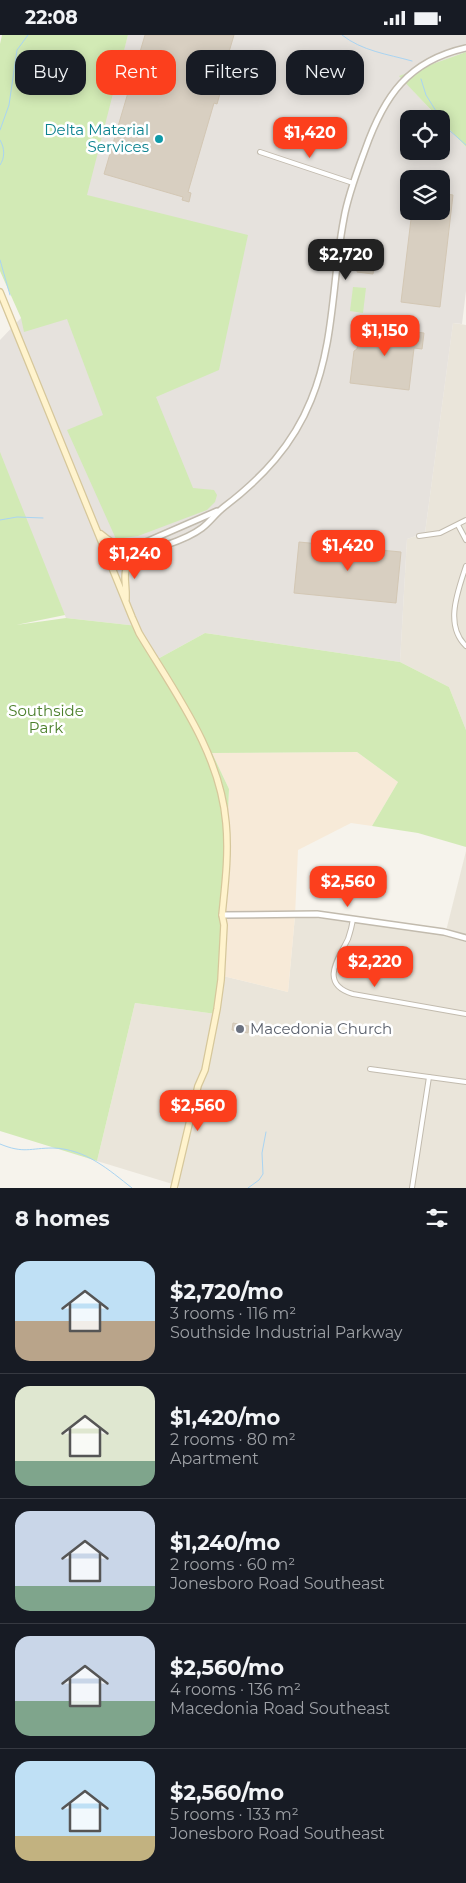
<!DOCTYPE html>
<meta charset="utf-8">
<style>
:root{--surface:#171b24;--page:#20242c;--text:#f1f3f6;--muted:#9ea1a6;--line:#363941;--accent:#fc3f1d}
body{margin:0;font-family:Montserrat,sans-serif;background:var(--page);color:var(--text);height:100vh;display:flex;flex-direction:column;font-size:19px;white-space:nowrap}
*{box-sizing:border-box;margin:0}
p{font-size:16px;color:var(--muted)}
.icon{flex:none;width:28px;height:28px;fill:none;stroke:currentColor;stroke-width:2;stroke-linecap:round;stroke-linejoin:round}
.map{position:relative;height:1153px;overflow:hidden}
.drawer{display:flex;flex-direction:column;background:var(--surface);flex:1}
.drawer>*{flex:none}
.guide{position:absolute;left:15px;top:15px;width:436px;height:45px;display:flex;gap:10px}
.controls{position:absolute;left:400px;top:75px;display:grid;gap:10px}
.controls a{display:grid;place-items:center;width:50px;height:50px;border-radius:10px;background:var(--surface);box-shadow:0 2px 12px #0003;font-size:25px}
.price{position:absolute;translate:-50% -42px;padding:0 11px;border-radius:10px;background:var(--accent);color:#fff;font-size:16px;line-height:32px;filter:drop-shadow(0 1px 2px #0008)}
.price::after{content:'';position:absolute;left:50%;top:30px;width:15px;height:11px;margin-left:-8px;background:inherit;clip-path:polygon(0 0,100% 0,50% 100%)}
.price.on{background:#222;color:#fff}
ul{padding:0;list-style:none}
li{display:flex;align-items:center;gap:15px;height:125px;padding:0 15px}
li+li{border-top:1px solid var(--line)}
li span{display:grid;place-items:center;flex:none;width:140px;height:100px;border-radius:15px;color:#555}
li>.icon{margin-inline-start:auto}
span .icon{width:60px;height:60px;fill:#fffc;stroke-width:1}
li b{font-size:21px}
h2{display:flex;justify-content:space-between;align-items:center;height:60px;padding:0 15px;font-size:21px}
.chip{padding:0 18px;border-radius:15px;background:var(--surface);box-shadow:0 2px 12px #0003;font-size:18px;line-height:45px}
.chip.on{background:var(--accent);color:#fff}
.status{display:flex;justify-content:space-between;align-items:center;height:35px;padding:0 25px;background:var(--surface);direction:ltr}
.status svg{height:14px;fill:currentColor}
.map>svg:first-child{display:block}
.residential{fill:#eae5da}
.commercial{fill:#f7ead8}
.industrial{fill:#e6e2dd;fill-rule:evenodd}
.green{fill:#d2eab5}
.lines{fill:none;stroke-linecap:round;stroke-linejoin:round}
.stream{stroke:#a9d4f2;stroke-width:1}
.building{fill:#d8cfc1;stroke:#d3c7b4}
.minor-casing{stroke:#c2bbae;stroke-width:6}
.tertiary-casing{stroke:#c2bbae;stroke-width:8}
.secondary-casing{stroke:#d6c79b;stroke-width:8}
.minor{stroke:#fff;stroke-width:4}
.tertiary{stroke:#fff;stroke-width:5}
.secondary{stroke:#fff3cd;stroke-width:5.5}
.culture-dot{fill:#0f9aa8;stroke:#fff;stroke-width:2}
.worship-dot{fill:#6b7280;stroke:#fff;stroke-width:2}
.labels{text-anchor:middle;stroke-width:5;stroke-linejoin:round;paint-order:stroke}
.culture-label{font-size:15px;fill:#0d838f;stroke:#fff;text-anchor:end}
.park-label{font-size:15px;fill:#4a7f2a;stroke:#fff}
.worship-label{font-size:15px;fill:#5b616d;stroke:#fff;text-anchor:start}
</style>
<div class="status"><b>22:08</b><svg viewBox="0 0 49 12"><path d="M0 12V9h3v3zM5 12V6h3v6zM10 12V3h3v9zM15 12V0h3v12zM26 1h20v11H26zM47 4h2v5h-2z"/></svg></div>
<div class="map">
<svg width="466" height="1153" viewBox="0 0 466 1153">
<rect width="100%" height="100%" fill="#f6f3ec"/>
<!-- residential -->
<g class="residential">
<polygon points="453,288 466,290 466,695 449,652 400,627 407,504 425,498"/>
<polygon points="466,816 466,1153 179,1153 179,1151 97,1126 135,968 216,979 219,940 288,957 295,881 446,896"/>
</g>
<!-- commercial -->
<polygon class="commercial" points="357,717 398,747 372,791 351,788 298,815 295,881 288,957 219,940 229,754 212,718"/>
<!-- industrial -->
<path class="industrial" d="M128 0H466V17L400 41 439 84H409V116H441V86L466 112V256L462 289 453 288 425 498 407 504 400 627 205 598 154 626 138 591 66 583 0 422V305L21 283 121 25ZM409 144H441V176H409Z"/>
<!-- green -->
<g class="green">
<polygon points="2,0 128,0 87,160 248,200 219,335 156,362 193,453 214,455 217,460 215,467 207,475 138,501 116,504 67,395 103,380 67,284 24,297 21,283 0,236 0,9"/>
<polygon points="466,17 466,112 399,41"/>
<polygon points="353,252 366,253 363,278 350,276"/>
<polygon points="0,417 65,580 16,590 66,583 138,591 154,626 205,598 400,627 449,652 466,695 466,812 418,798 372,791 398,747 357,717 212,718 229,754 223,890 216,979 135,968 97,1126 0,1096"/>
</g>
<g class="lines">
<!-- stream -->
<g class="stream">
<path d="M342 0C362 16 387 19 412 26"/>
<polyline points="421,44 426,60 441,84"/>
<polyline points="441,84 449,95 466,110"/>
<polyline points="0,95 9,70 17,15 28,0"/>
<path d="M0 105C5 113 5 123 0 130"/>
<polyline points="0,225 10,260"/>
<polyline points="0,485 17,482 43,483"/>
<path d="M0 1109C24 1119 30 1113 53 1113 86 1114 109 1135 132 1153"/>
<polyline points="248,1153 259,1145 263,1139 262,1118 266,1097"/>
</g>
</g>
<!-- building -->
<g class="building">
<polygon points="145,0 234,0 218,54 221,55 217,69 214,68 188,157 191,158 189,167 182,165 183,162 104,139"/>
<polygon points="441,158 453,160 440,272 401,267 412,176 441,176"/>
<polygon points="359,216 380,219 379,226 375,225 373,239 357,237 357,223 359,223"/>
<polygon points="361,290 424,298 422,314 414,313 409,355 350,348 354,316 357,314"/>
<polygon points="299,507 401,517 396,568 294,558"/>
<polygon points="233,988 249,991 248,998 232,995"/>
</g>
<g class="lines">
<!-- minor casing -->
<g class="minor-casing">
<g id="minor">
<polyline points="260,117 353,148"/>
<polyline points="458,490 466,505"/>
<polyline points="419,501 440,498 466,485"/>
<path d="M466 531C458 556 444 590 466 611"/>
<path d="M353 884C352 891 350 898 348 904 338 924 319 949 353 959L466 979"/>
<polyline points="370,1034 466,1047"/>
<polyline points="412,1153 429,1042"/>
</g>
</g>
<!-- tertiary casing -->
<g class="tertiary-casing">
<g id="tertiary">
<polyline points="109,523 217,476"/>
<path d="M110 526C135 519 181 509 202 493 210 487 216 478 224 472 262 443 293 410 311 365 335 307 332 244 344 183 348 160 357 137 365 115 384 61 408 26 466 13"/>
<polyline points="222,880 317,879 444,897 466,903"/>
</g>
</g>
<!-- secondary casing -->
<g class="secondary-casing">
<g id="secondary">
<path d="M0 257 132 582 139 598C175 658 220 717 226 788 229 819 225 850 222 880L224 890 221 945 217 974 205 1035 198 1051 174 1153"/>
<path d="M101 499C113 509 121 514 137 511"/>
<path d="M126 564C127 541 118 535 140 519"/>
</g>
</g>
<!-- minor -->
<use href="#minor" class="minor"/>
<!-- tertiary -->
<use href="#tertiary" class="tertiary"/>
<!-- secondary -->
<use href="#secondary" class="secondary"/>
</g>
<!-- markers -->
<circle class="culture-dot" cx="159" cy="104" r="5"/>
<circle class="worship-dot" cx="240" cy="994" r="5"/>
<g class="labels">
<!-- culture labels -->
<g class="culture-label">
<text x="149" y="100">Delta Material<tspan x="149" dy="17">Services</tspan></text>
</g>
<!-- park labels -->
<g class="park-label">
<text x="46" y="681">Southside<tspan x="46" dy="17">Park</tspan></text>
</g>
<!-- worship labels -->
<g class="worship-label">
<text x="250" y="999">Macedonia Church</text>
</g>
</g>
</svg>
<div class="controls">
<a><svg class="icon" aria-label="locate" viewBox="0 0 24 24"><circle cx="12" cy="12" r="6"/><path d="M12 2v4M12 18v4M2 12h4M18 12h4"/></svg></a>
<a><svg class="icon" aria-label="layers" viewBox="0 0 24 24"><path d="M12 4l9 5-9 5-9-5zM3 14l9 5 9-5"/></svg></a>
</div>
<b class="price" style="left:310px;top:124px">$1,420</b>
<b class="price on" style="left:346px;top:246px">$2,720</b>
<b class="price" style="left:385px;top:322px">$1,150</b>
<b class="price" style="left:348px;top:537px">$1,420</b>
<b class="price" style="left:135px;top:545px">$1,240</b>
<b class="price" style="left:348px;top:873px">$2,560</b>
<b class="price" style="left:375px;top:953px">$2,220</b>
<b class="price" style="left:198px;top:1097px">$2,560</b>
<div class="guide">
<a class="chip">Buy</a>
<a class="chip on">Rent</a>
<a class="chip">Filters</a>
<a class="chip">New</a>
</div>
</div>
<section class="drawer">
<h2>8 homes<svg class="icon" aria-label="filters" viewBox="0 0 24 24"><path d="M4 7h16M4 17h16"/><circle cx="9" cy="7" r="2"/><circle cx="15" cy="17" r="2"/></svg></h2>
<ul>
<li><span style="background:linear-gradient(#bfe0f5 60%,#b9a48a 0)"><svg class="icon" aria-label="home" viewBox="0 0 24 24"><path d="M3 11l9-7 9 7M6 9v11h12V9"/></svg></span><div><b>$2,720/mo</b><p>3 rooms · 116 m²</p><p>Southside Industrial Parkway</p></div></li>
<li><span style="background:linear-gradient(#dfe7d0 75%,#7fa58c 0)"><svg class="icon" aria-label="home" viewBox="0 0 24 24"><path d="M3 11l9-7 9 7M6 9v11h12V9"/></svg></span><div><b>$1,420/mo</b><p>2 rooms · 80 m²</p><p>Apartment</p></div></li>
<li><span style="background:linear-gradient(#c9d6e8 75%,#7fa58c 0)"><svg class="icon" aria-label="home" viewBox="0 0 24 24"><path d="M3 11l9-7 9 7M6 9v11h12V9"/></svg></span><div><b>$1,240/mo</b><p>2 rooms · 60 m²</p><p>Jonesboro Road Southeast</p></div></li>
<li><span style="background:linear-gradient(#c9d6e8 65%,#7fa58c 0)"><svg class="icon" aria-label="home" viewBox="0 0 24 24"><path d="M3 11l9-7 9 7M6 9v11h12V9"/></svg></span><div><b>$2,560/mo</b><p>4 rooms · 136 m²</p><p>Macedonia Road Southeast</p></div></li>
<li><span style="background:linear-gradient(#bfe0f5 75%,#c2b280 0)"><svg class="icon" aria-label="home" viewBox="0 0 24 24"><path d="M3 11l9-7 9 7M6 9v11h12V9"/></svg></span><div><b>$2,560/mo</b><p>5 rooms · 133 m²</p><p>Jonesboro Road Southeast</p></div></li>
</ul>
</section>
